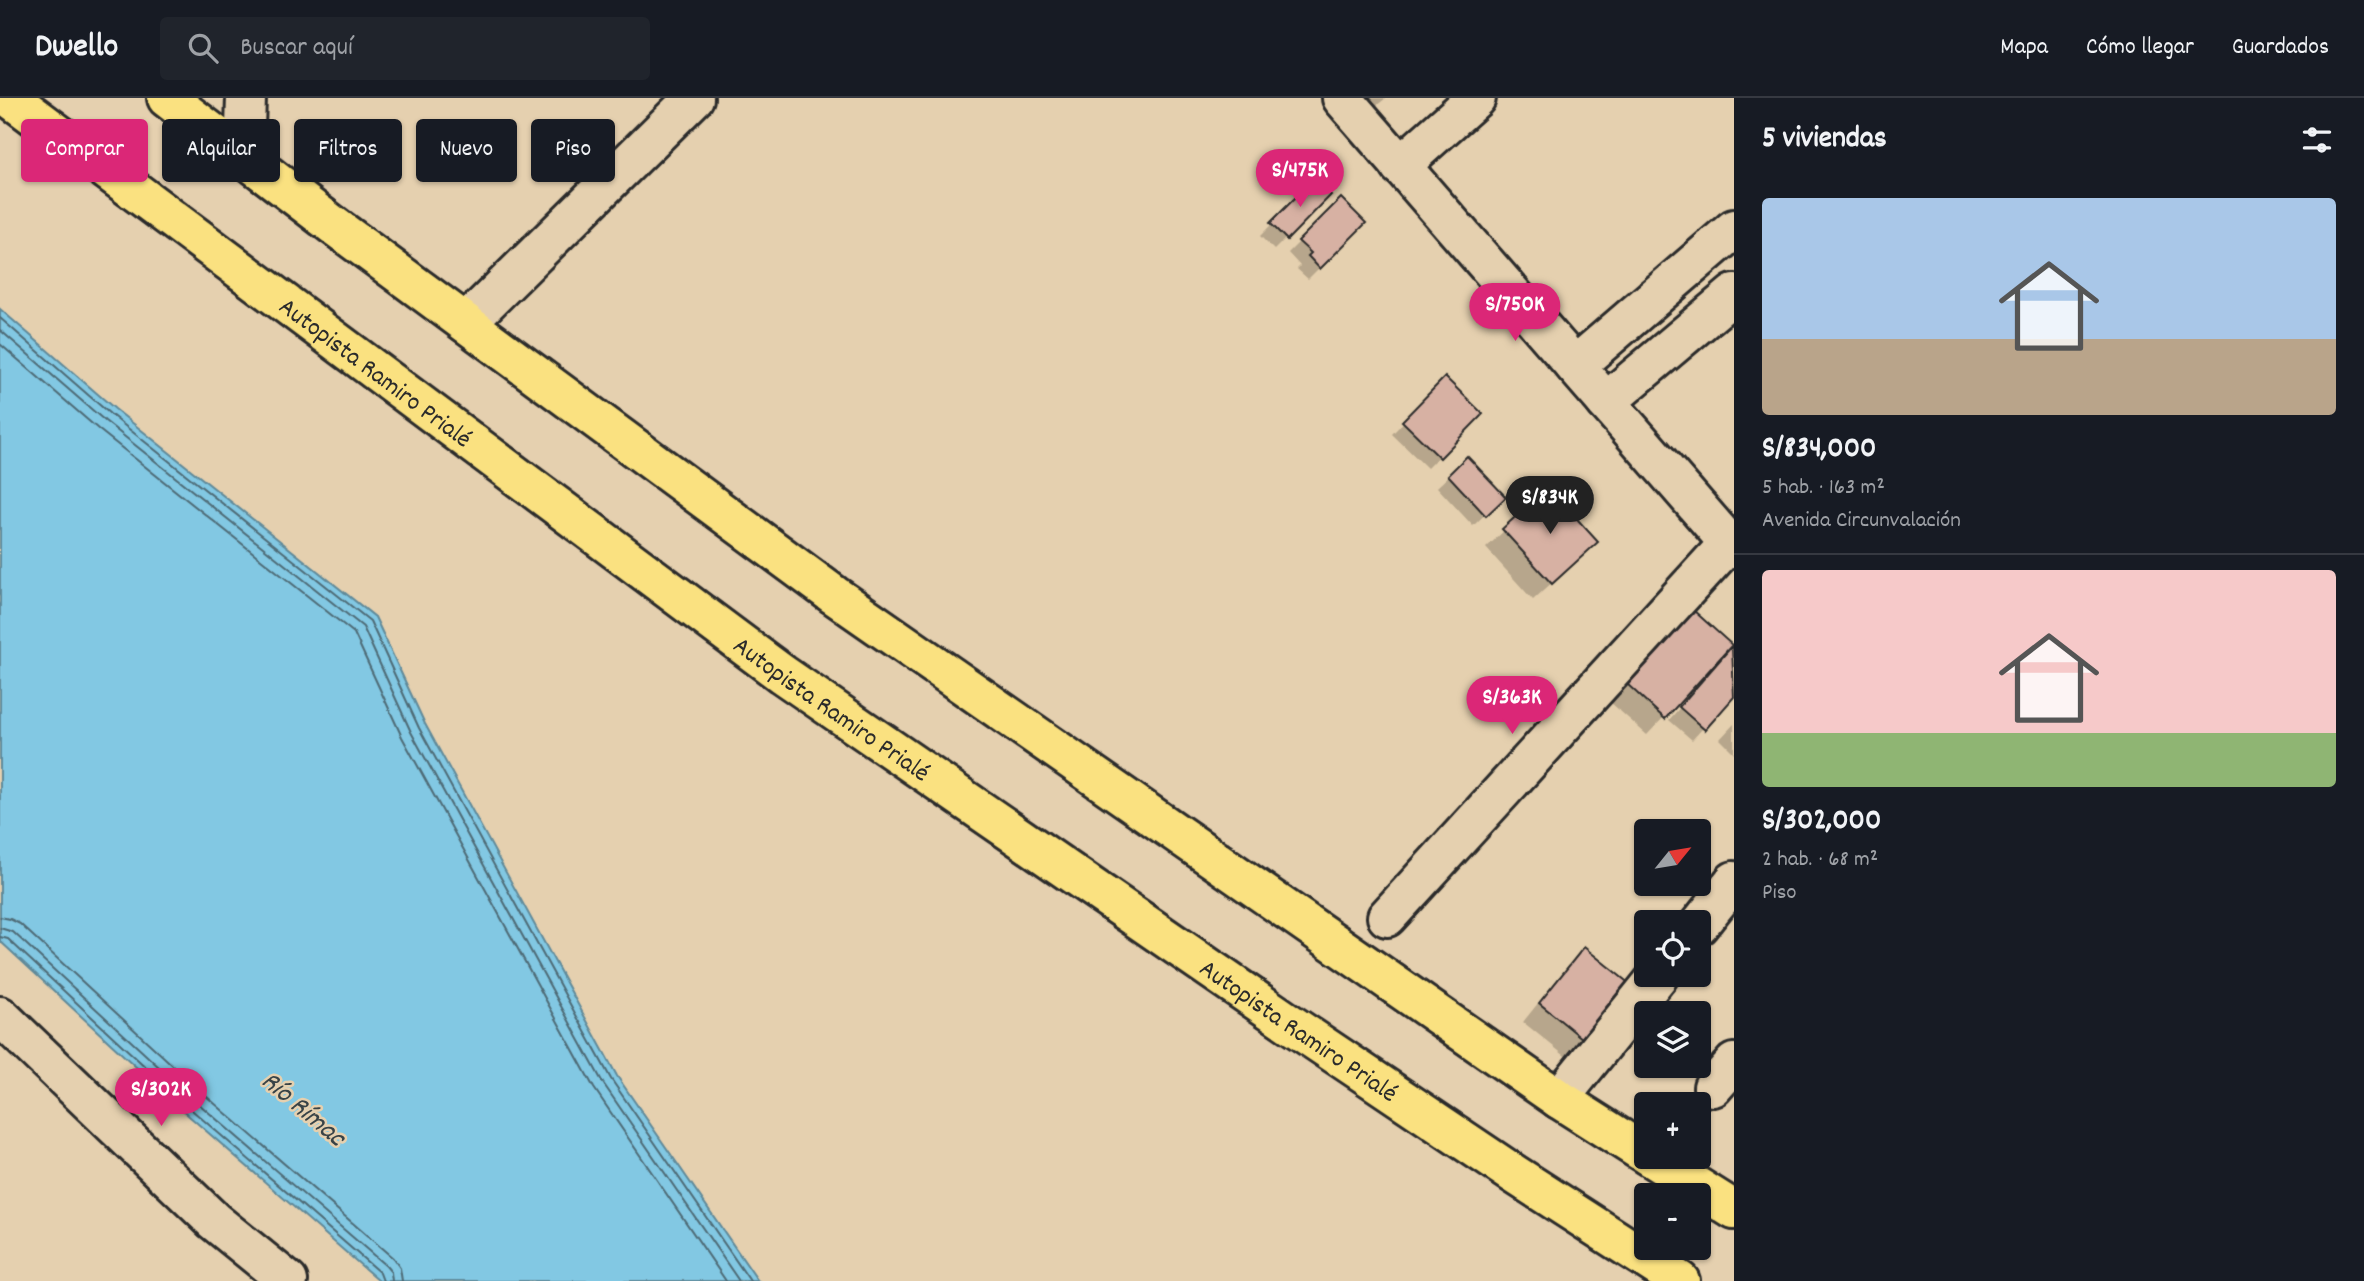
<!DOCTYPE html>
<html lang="es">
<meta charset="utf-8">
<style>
:root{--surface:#171b24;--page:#20242c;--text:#f1f3f6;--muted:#9ea1a6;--line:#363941;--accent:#db2777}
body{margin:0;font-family:Dekko,sans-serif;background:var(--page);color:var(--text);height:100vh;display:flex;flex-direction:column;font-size:26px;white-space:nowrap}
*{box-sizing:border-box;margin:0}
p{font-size:23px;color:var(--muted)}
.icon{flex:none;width:38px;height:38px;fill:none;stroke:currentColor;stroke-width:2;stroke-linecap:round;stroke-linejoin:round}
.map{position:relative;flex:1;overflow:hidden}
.panel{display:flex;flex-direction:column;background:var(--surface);width:630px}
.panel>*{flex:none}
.guide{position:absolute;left:21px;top:21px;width:665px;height:63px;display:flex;gap:14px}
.needle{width:46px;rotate:60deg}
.fabs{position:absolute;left:1634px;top:721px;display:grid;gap:14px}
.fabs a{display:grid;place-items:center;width:77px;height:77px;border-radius:7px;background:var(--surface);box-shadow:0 2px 5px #0004;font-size:35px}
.price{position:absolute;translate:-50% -60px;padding:0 16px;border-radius:24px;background:var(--accent);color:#fff;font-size:23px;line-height:46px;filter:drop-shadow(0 2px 4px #0008)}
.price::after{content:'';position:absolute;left:50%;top:42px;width:21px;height:16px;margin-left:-10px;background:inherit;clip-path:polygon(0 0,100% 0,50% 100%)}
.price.on{background:#222;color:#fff}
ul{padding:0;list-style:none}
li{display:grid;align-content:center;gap:14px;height:371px;padding:0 28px}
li+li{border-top:2px solid var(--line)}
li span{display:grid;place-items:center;height:217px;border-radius:7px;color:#555}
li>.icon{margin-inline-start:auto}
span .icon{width:126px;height:126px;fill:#fffc;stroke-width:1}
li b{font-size:30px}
h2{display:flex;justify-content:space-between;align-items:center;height:84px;padding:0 28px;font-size:30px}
.pill{padding:0 24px;border-radius:7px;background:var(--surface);box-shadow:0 2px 5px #0004;font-size:24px;line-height:63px}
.pill.on{background:var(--accent);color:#fff}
header{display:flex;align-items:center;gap:42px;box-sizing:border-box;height:98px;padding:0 35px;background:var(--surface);border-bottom:2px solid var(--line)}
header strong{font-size:33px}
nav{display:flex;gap:38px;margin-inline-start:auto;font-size:24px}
.search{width:490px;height:63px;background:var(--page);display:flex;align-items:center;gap:18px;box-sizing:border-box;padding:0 24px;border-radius:7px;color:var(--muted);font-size:26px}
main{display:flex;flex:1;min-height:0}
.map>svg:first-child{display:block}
.water{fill:#82c8e3;stroke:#5f8999;stroke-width:2}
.shadow{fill:#0003}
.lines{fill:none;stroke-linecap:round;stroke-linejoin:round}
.shore{stroke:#4e6a75;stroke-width:2}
.building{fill:#d7b1a3;stroke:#2b2b2b;stroke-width:2}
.minor-casing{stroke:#2b2b2b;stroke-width:44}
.highway-casing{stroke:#2b2b2b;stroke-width:44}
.minor{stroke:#e5d0af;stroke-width:38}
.highway{stroke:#fae180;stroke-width:38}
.labels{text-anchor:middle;stroke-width:5;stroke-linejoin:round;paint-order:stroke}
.street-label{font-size:26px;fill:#2b2b2b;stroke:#e5d0af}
.water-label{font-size:28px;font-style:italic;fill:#384347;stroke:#e5d0af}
</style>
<header>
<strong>Dwello</strong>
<div class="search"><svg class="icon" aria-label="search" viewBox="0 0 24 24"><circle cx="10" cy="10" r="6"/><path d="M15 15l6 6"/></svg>Buscar aquí</div>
<nav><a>Mapa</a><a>Cómo llegar</a><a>Guardados</a></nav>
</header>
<main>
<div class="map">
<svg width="1734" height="1183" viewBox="0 0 1734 1183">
<rect width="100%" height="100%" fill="#e5d0af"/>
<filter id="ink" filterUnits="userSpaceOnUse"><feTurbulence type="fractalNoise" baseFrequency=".0143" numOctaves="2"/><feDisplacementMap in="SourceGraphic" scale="14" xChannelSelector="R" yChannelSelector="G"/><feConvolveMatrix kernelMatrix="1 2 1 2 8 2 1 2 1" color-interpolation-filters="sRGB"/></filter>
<g filter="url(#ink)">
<!-- water -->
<polygon class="water" points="0,211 115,311 375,519 425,626 617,978 758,1183 379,1183 189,1018 0,843"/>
<!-- shadow -->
<g class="shadow">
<polygon points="1360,0 1386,0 1371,12"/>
<polygon points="1314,83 1329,97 1274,152 1260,138"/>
<polygon points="1341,102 1364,125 1308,181 1297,171 1300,168 1288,155"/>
<polygon points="1445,282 1480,316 1427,370 1392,336"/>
<polygon points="1467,361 1503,399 1473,428 1437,389"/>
<polygon points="1548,391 1578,461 1533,502 1486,450"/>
<polygon points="1676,531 1664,619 1647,637 1610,604"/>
<polygon points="1732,550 1734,596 1692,642 1669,622"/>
<polygon points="1734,626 1734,655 1720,641"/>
<polygon points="1584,852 1634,892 1580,970 1523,924 1567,869"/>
</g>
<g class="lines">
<!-- shore -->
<g class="shore">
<polyline points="0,220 110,316 370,523 419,630 611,981 750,1183"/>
<polyline points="0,232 105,323 363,529 411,634 603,985 739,1183"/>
<polyline points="0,246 98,331 354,535 402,639 594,990 726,1183"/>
<polyline points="0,819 10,821 20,826 206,998 393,1160 400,1170 402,1183"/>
<polyline points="0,830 13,834 199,1006 386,1168 391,1174 392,1183"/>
<polyline points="0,839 8,841 193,1013 380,1175 383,1183"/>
</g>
</g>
<!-- building -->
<g class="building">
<polygon points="1314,81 1331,97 1287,142 1270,125"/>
<polygon points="1341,100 1366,125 1320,171 1308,158 1311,155 1298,143"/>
<polygon points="1445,279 1483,316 1440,360 1402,323"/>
<polygon points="1467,358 1506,399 1486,418 1448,377"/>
<polygon points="1548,389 1598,444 1552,486 1502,431"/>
<polygon points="1693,512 1732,547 1665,621 1627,586"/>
<polygon points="1732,548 1734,599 1705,632 1679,609"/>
<polygon points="1584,849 1636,891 1599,954 1539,905"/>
</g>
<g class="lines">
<!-- minor casing -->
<g class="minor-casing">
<g id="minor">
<polyline points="1342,0 1734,451"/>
<polyline points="244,59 246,0"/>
<polyline points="1400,68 1476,0"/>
<polyline points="466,225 694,0"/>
<polyline points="1575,268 1734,131"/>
<polyline points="1606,304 1734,196"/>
<polyline points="1387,819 1729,445"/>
<polyline points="1699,827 1734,783"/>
<polyline points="0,918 214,1123 288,1183"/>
<polyline points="1713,989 1734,965"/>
<polyline points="1559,1001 1659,877"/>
</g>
</g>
<!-- highway casing -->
<g class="highway-casing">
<g id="highway">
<path id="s1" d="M10 0 782 576 1292 927 1514 1076 1680 1183"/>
<polyline points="167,0 333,127 834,497 1559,1001 1647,1057"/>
<polyline points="1650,1059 1734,1112"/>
</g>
</g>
<!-- minor -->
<use href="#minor" class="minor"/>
<!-- highway -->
<use href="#highway" class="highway"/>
</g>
</g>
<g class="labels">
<!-- street labels -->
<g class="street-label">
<text dy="9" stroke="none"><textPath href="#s1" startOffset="457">Autopista Ramiro Prialé</textPath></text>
<text dy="9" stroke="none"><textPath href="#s1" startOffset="1024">Autopista Ramiro Prialé</textPath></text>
<text dy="9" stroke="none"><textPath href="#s1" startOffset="1591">Autopista Ramiro Prialé</textPath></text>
</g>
<!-- water labels -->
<g class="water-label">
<text transform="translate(305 1009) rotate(40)" y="10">Río Rímac</text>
</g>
</g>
</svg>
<div class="fabs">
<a><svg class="needle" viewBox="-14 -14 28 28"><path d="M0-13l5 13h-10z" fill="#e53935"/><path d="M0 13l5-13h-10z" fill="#9ea1a6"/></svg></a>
<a><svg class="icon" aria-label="locate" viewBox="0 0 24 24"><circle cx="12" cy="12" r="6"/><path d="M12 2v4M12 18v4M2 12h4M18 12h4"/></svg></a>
<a><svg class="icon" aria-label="layers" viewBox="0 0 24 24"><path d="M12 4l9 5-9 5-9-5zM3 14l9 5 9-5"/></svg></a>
<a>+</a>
<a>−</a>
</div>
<b class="price" style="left:1300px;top:111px">S/475K</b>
<b class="price" style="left:1515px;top:245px">S/750K</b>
<b class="price on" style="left:1550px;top:438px">S/834K</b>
<b class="price" style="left:1512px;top:638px">S/363K</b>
<b class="price" style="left:161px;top:1030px">S/302K</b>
<div class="guide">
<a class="pill on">Comprar</a>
<a class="pill">Alquilar</a>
<a class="pill">Filtros</a>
<a class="pill">Nuevo</a>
<a class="pill">Piso</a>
</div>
</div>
<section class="panel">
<h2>5 viviendas<svg class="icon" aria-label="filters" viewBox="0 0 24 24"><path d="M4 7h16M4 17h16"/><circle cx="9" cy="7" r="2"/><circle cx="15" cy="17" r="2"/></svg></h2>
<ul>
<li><span style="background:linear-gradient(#a9c7e8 65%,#b9a48a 0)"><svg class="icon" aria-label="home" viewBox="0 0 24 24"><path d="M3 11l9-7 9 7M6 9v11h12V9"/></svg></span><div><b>S/834,000</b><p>5 hab. · 163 m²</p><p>Avenida Circunvalación</p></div></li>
<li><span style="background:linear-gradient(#f6c9c9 75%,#8fb573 0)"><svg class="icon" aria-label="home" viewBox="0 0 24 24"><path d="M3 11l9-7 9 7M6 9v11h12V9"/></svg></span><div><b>S/302,000</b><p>2 hab. · 68 m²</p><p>Piso</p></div></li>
</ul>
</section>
</main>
